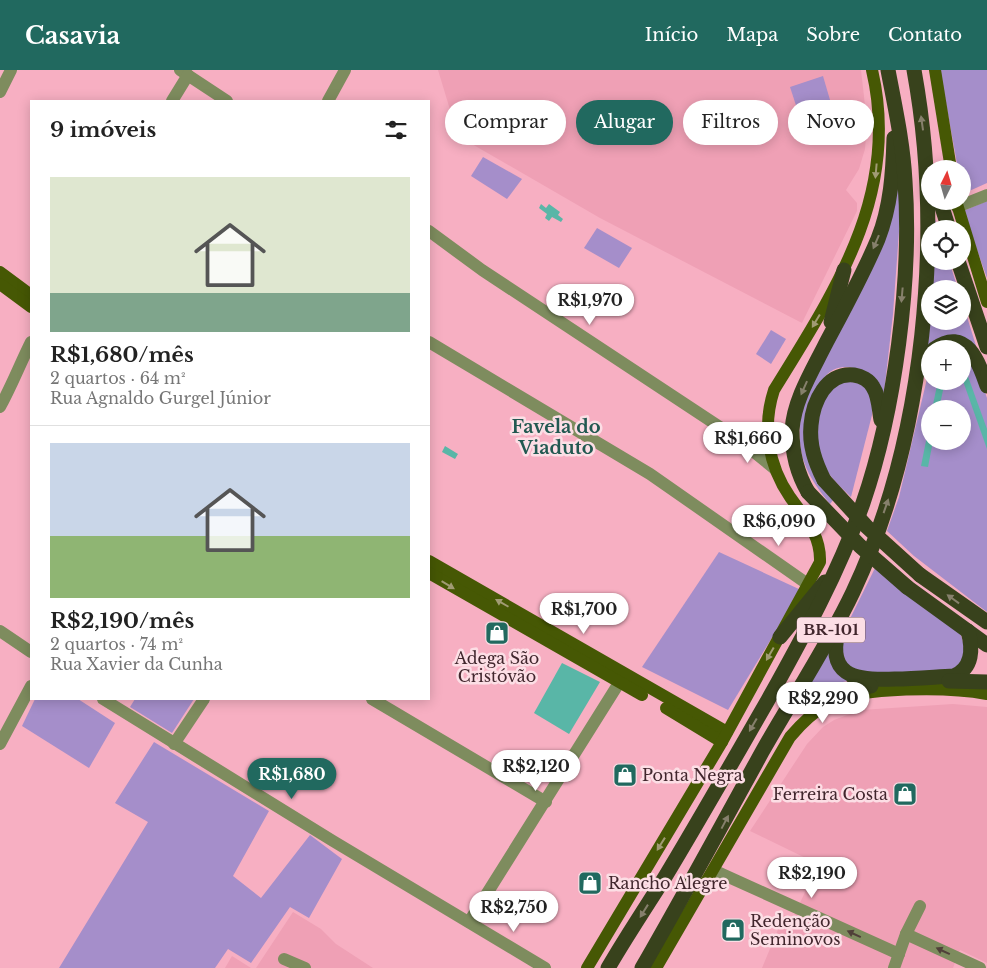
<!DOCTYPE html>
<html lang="pt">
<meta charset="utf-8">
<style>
:root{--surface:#fff;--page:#f2f2f2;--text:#222;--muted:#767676;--line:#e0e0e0;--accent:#21695f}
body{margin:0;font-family:"Libre Baskerville",serif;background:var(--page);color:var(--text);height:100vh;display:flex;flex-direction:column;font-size:19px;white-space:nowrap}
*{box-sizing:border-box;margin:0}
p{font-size:16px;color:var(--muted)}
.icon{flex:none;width:28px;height:28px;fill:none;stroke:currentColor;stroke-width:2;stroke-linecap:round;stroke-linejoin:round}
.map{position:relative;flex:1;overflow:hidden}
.panel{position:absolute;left:30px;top:30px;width:400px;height:600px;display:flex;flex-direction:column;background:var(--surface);border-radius:0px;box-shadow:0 2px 12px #0003}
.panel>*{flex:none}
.hud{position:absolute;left:445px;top:30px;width:466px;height:45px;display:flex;gap:10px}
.needle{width:32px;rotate:5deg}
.fabs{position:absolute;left:921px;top:90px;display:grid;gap:10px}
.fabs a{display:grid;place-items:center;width:50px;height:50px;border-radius:50%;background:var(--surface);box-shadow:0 2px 12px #0003;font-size:25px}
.price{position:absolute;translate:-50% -42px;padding:0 11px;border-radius:18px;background:#fff;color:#222;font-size:16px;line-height:32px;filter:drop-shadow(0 1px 2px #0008)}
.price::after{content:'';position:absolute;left:50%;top:30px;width:15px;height:11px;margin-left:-8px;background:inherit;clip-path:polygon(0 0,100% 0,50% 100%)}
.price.selected{background:var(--accent);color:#fff}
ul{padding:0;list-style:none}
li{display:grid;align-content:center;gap:10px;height:265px;padding:0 20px}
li+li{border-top:1px solid var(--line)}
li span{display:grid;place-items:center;height:155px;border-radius:0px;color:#555}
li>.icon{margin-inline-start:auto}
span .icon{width:90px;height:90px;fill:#fffc;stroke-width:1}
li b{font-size:21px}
h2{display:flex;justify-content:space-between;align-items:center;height:60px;padding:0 20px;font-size:21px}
.pill{padding:0 18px;border-radius:22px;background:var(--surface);box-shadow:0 2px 12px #0003;font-size:18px;line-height:45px}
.pill.selected{background:var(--accent);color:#fff}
header{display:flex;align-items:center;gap:30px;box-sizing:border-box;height:70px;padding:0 25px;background:var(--accent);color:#fff}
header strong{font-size:24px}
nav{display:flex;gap:28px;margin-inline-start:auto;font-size:18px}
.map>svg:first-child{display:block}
.built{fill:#efa0b5}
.green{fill:#a58eca;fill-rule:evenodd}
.water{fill:#59b6a7}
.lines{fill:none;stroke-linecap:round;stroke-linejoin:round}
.minor{stroke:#7e8c5e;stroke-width:12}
.major{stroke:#465804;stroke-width:12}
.highway{stroke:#38421c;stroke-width:15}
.highway-bridge{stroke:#38421c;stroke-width:15}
.oneway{fill:#86806c}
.oneway2{fill:#a19b74}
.oneway3{fill:#504039}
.labels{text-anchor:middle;stroke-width:5;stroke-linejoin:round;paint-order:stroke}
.shield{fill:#fcdee5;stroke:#795d64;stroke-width:1}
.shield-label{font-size:15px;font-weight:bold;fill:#41262d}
.poi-label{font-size:16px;fill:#41262d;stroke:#fcdee5;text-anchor:start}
.neighbourhood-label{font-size:18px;font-weight:bold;fill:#225951;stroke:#fcdee5}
</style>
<header>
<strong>Casavia</strong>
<nav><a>Início</a><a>Mapa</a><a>Sobre</a><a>Contato</a></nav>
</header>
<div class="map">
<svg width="987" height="898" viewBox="0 0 987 898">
<rect width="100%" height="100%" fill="#f7afc2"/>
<!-- built -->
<g class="built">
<polygon points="438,0 861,0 867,53 865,79 859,99 846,120 857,133 857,141 802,253 600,148 458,66"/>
<polygon points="953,634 987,637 987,893 960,880 953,898 762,898 784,845 793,848 818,794 750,761 807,674 823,657 834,650 861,640"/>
<polygon points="293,842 321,859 336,874 373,898 256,898"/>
<polygon points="232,886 251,898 225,898"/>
</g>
<!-- green -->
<g class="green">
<polygon points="940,0 987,0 987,113 967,122 963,121 962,99 958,99"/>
<polygon points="823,6 835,47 825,65 807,69 790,17"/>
<polygon points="483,87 522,109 507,129 471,106"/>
<path d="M903 107 893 244 884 323 877 321 878 312C863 298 838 288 823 309 816 320 811 333 806 345L834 429 830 434C803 401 795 380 802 338Z"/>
<polygon points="987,131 987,208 963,141"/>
<polygon points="931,136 938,159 930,159 930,191 949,191 958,219 930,219 930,251 962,251 963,234 977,279 966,269 924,280"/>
<polygon points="597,158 632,178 619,198 584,178"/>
<polygon points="771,260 786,269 771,294 756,284"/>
<path d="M952 275 964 278 972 283 987 328V542L914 486 887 461 899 427 930 296V311H962V279H942ZM930 339H962V371H930Z"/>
<path d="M850 309 866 316 872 329V345L851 427C822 400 815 389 818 349 819 340 822 327 829 320 834 316 843 312 850 309Z"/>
<polygon points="719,482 801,520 728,640 642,597"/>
<path d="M875 498 960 563C967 580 966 593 949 602L863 606 848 599 839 571Z"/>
<path d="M831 574 851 610C826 616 808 624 791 643Z"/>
<polygon points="35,629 78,629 115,653 89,698 22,656"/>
<polygon points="135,629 194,629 172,663 130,637"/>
<polygon points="154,672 269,741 233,806 261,828 310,765 342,789 309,848 290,837 251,893 228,879 215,898 59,898 148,752 115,733"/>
</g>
<!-- water -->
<g class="water">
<polygon points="541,134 546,138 549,134 560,142 558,145 563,149 561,152 552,147 549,151 545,148 547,144 539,138"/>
<polygon points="962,290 987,359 987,379 963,311"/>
<polygon points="938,311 945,311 939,339 932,339"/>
<polygon points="930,351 930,371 933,371 928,397 921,396"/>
<polygon points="445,376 458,384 455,389 442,382"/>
<polygon points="562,593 600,612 569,664 534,643"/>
</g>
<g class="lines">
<!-- minor -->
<g class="minor">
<polyline points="180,0 227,31"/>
<polyline points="0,22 11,0"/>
<polyline points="172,31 188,5"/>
<polyline points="328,31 345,0"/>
<polyline points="957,137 987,125"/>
<polyline points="429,161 482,200 738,369 775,399"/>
<polyline points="429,272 650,404 809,515"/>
<path d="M0 337C12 315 20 294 31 272"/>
<polyline points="738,369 767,358"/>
<polyline points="0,561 31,582"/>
<polyline points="103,629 333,771 545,898"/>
<polyline points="372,629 546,732"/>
<polyline points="0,674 31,616"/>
<polyline points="174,674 204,629"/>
<polyline points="713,800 899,884"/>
<polyline points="469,852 624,605"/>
<polyline points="906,864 980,898"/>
<polyline points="284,889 305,898"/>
<polyline points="894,898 906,864 920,836"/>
</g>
<!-- major -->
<g class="major">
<polyline points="935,0 951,99"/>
<polyline points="956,131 987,232"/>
<polyline points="0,202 31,225"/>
<polyline points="0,214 31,237"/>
<polyline points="429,491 727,662"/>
<polyline points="429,503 642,625"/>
<polyline points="666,638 722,672"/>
<path d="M587 898 722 672 820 492C821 465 805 448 790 427 768 395 762 357 774 320 835 221 901 123 872 0"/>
<path d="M656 898 790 667C801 654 813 642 828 634 862 616 949 617 987 624"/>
</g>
<!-- highway -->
<g class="highway">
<polyline points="940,131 949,159"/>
<polyline points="958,191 987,277"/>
<polyline points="831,252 844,200"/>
<path d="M934 279C966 256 979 292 987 316"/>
<path d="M824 410C815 392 809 375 811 355 813 332 826 302 854 305 861 306 869 310 873 317 879 326 879 339 881 350"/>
<path d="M808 422C797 403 792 383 792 360 794 330 812 301 825 275 843 241 863 205 878 169 891 136 893 102 894 68"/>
<polyline points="920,505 987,552"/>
<polyline points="907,517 987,575"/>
<path d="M840 555C824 606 854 611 895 609 915 609 934 607 954 606 973 598 973 579 968 561"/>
<polyline points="780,567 825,512"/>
<polyline points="949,611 987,612"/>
<polyline points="838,631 852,617 871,616"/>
<path d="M608 898C626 867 646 837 665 807 700 749 734 689 768 630 803 567 839 502 863 433 895 340 912 209 905 111 903 73 895 37 888 0"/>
<path d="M642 898C683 827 722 755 762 682 792 629 827 577 853 522 925 369 944 165 914 0"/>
</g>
<!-- highway-bridge -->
<g class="highway-bridge">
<polyline points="824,410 867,457 920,505"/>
<polyline points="808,422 860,476 907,517"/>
</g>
</g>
<!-- one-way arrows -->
<defs><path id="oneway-solid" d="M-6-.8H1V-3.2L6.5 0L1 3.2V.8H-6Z" transform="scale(1.25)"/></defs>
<g class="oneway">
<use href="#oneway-solid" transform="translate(922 53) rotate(-98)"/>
<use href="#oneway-solid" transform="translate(876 172) rotate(113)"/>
<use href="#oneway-solid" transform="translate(902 225) rotate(95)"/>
<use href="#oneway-solid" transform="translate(804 318) rotate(114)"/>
<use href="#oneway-solid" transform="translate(886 436) rotate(-71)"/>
<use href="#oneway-solid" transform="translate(953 529) rotate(-144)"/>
<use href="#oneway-solid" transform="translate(753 655) rotate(120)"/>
<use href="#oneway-solid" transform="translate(725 752) rotate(-62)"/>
<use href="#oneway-solid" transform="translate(644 841) rotate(122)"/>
</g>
<g class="oneway2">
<use href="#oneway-solid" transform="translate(876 101) rotate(95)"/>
<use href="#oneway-solid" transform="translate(816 251) rotate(121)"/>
<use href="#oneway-solid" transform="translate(448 515) rotate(31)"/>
<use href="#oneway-solid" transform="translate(502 533) rotate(-150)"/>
<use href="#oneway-solid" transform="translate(770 584) rotate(120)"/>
<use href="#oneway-solid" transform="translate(661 774) rotate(122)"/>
</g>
<g class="oneway3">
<use href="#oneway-solid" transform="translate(854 864) rotate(-155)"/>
<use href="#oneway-solid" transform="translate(943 881) rotate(-155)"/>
</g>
<!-- icons -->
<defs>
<g id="shop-square" transform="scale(1.25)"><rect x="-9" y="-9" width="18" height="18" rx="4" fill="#21695f" stroke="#fcdee5"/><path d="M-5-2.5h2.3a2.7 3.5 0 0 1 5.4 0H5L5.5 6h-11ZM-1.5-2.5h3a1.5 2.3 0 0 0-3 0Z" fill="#fff"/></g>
</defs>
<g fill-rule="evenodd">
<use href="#shop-square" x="497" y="563"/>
<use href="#shop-square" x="625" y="705"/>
<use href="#shop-square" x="905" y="724"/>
<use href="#shop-square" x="590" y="813"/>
<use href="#shop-square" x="733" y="860"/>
</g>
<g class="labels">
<!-- shield labels -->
<rect class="shield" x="797" y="547.5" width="68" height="25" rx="4"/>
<g class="shield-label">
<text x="831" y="565">BR-101</text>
</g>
<!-- poi labels -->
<g class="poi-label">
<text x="497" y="594" text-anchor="middle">Adega São<tspan x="497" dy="18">Cristóvão</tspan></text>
<text x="642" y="711">Ponta Negra</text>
<text x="888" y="730" text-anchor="end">Ferreira Costa</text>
<text x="608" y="819">Rancho Alegre</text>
<text x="750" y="857">Redenção<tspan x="750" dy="18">Seminovos</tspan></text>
</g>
<!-- neighbourhood labels -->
<g class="neighbourhood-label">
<text x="556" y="363">Favela do<tspan x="556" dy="21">Viaduto</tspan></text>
</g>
</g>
</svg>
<div class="fabs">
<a><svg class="needle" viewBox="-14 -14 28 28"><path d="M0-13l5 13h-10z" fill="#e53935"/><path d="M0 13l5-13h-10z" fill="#767676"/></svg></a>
<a><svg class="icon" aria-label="locate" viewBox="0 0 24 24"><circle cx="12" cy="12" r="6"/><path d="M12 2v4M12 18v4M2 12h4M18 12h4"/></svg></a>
<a><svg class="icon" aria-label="layers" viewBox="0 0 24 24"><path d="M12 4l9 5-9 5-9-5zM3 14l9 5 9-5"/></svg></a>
<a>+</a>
<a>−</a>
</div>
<b class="price" style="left:590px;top:256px">R$1,970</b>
<b class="price" style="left:748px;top:394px">R$1,660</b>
<b class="price" style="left:779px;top:477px">R$6,090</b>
<b class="price" style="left:584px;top:565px">R$1,700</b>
<b class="price" style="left:823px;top:654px">R$2,290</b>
<b class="price" style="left:536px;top:722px">R$2,120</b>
<b class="price selected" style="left:292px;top:730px">R$1,680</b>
<b class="price" style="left:812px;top:829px">R$2,190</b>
<b class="price" style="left:514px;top:863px">R$2,750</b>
<div class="hud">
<a class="pill">Comprar</a>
<a class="pill selected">Alugar</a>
<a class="pill">Filtros</a>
<a class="pill">Novo</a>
</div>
<section class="panel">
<h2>9 imóveis<svg class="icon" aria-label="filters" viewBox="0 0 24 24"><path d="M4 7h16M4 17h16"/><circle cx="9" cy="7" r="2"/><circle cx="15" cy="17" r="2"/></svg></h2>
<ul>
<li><span style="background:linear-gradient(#dfe7d0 75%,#7fa58c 0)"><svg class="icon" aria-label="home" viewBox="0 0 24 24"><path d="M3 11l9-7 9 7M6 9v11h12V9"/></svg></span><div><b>R$1,680/mês</b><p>2 quartos · 64 m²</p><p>Rua Agnaldo Gurgel Júnior</p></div></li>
<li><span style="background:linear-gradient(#c9d6e8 60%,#8fb573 0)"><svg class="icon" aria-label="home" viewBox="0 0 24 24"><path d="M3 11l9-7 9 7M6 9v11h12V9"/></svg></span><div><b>R$2,190/mês</b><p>2 quartos · 74 m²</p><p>Rua Xavier da Cunha</p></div></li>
</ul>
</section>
</div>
